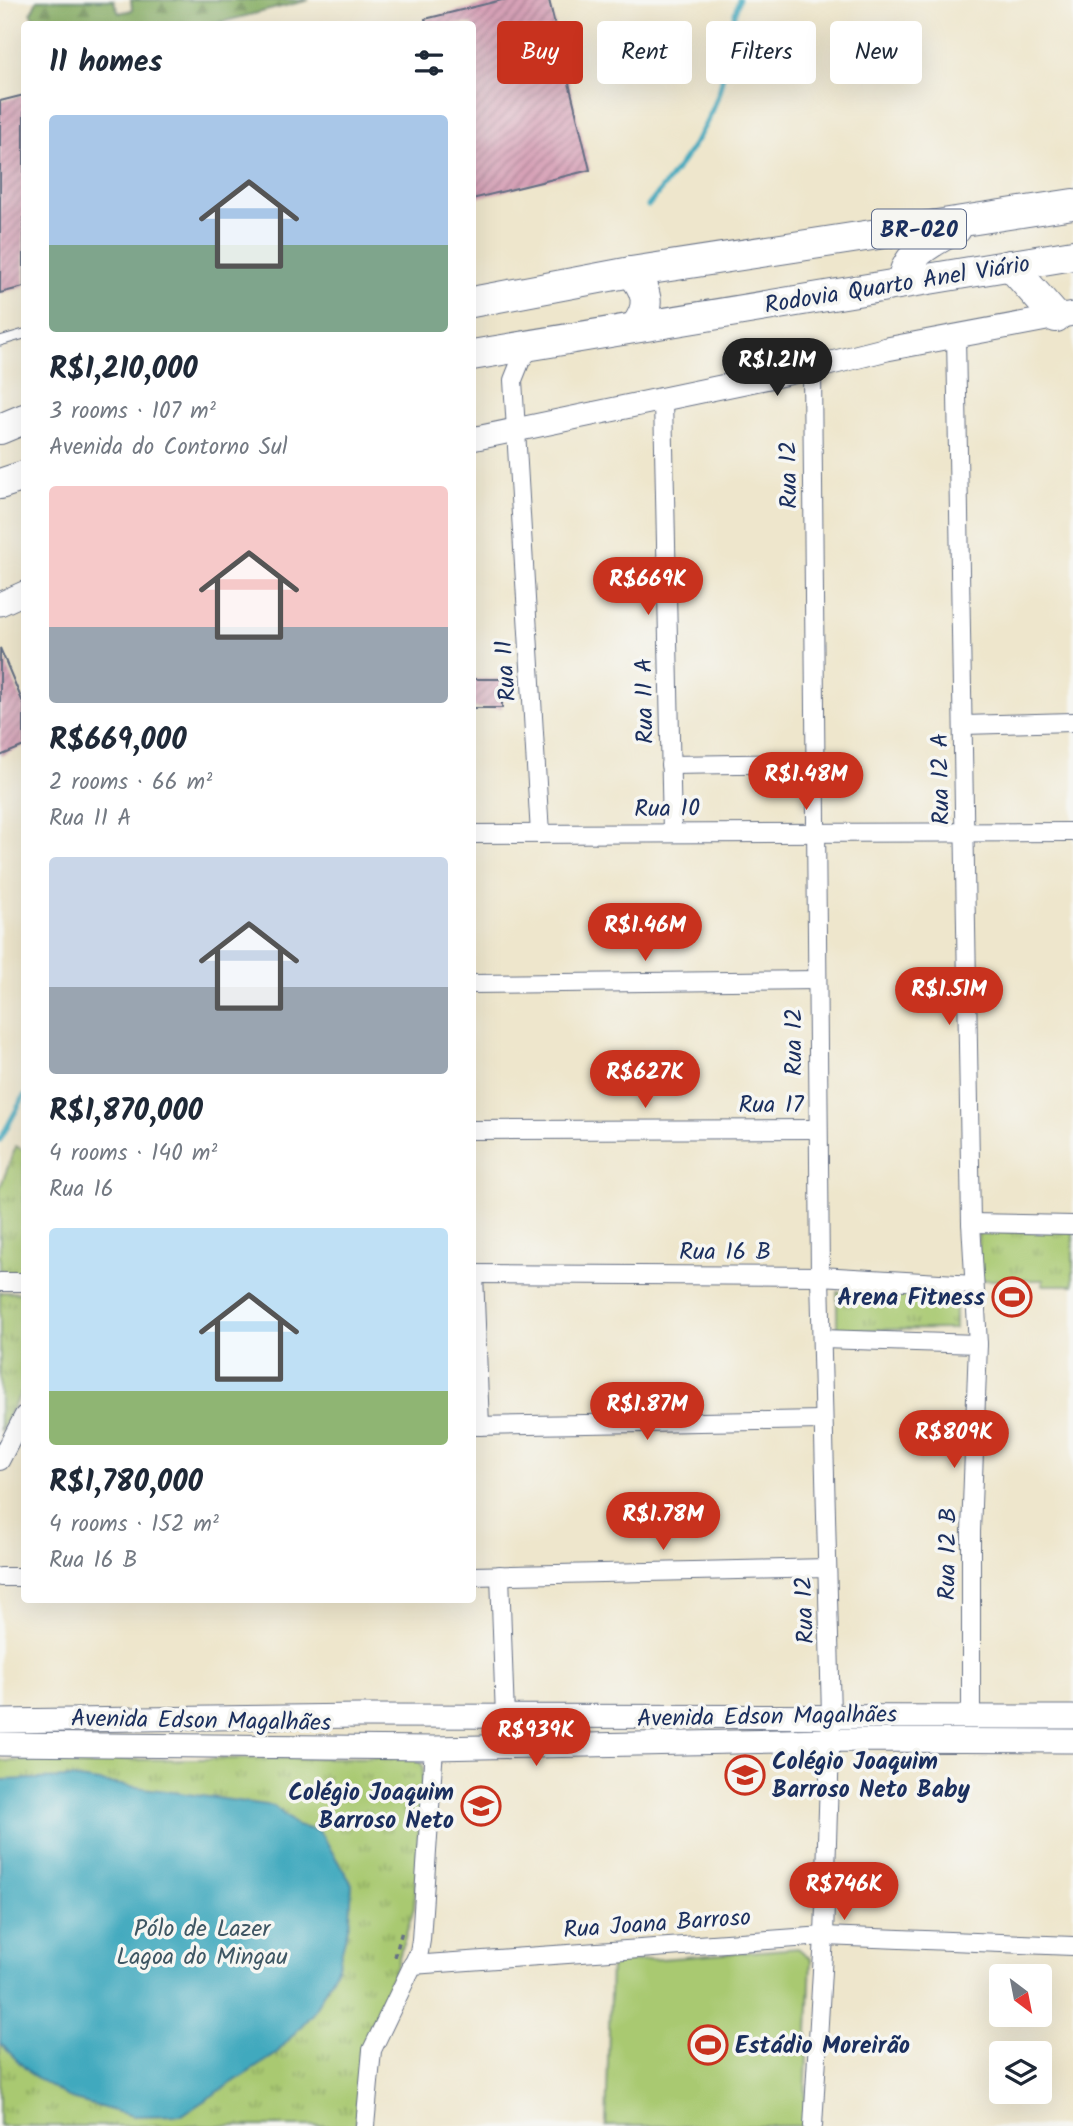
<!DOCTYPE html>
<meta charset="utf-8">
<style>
:root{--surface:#fff;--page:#f2f2f3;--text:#1f2937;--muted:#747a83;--accent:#c8321e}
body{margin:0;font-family:Kalam,sans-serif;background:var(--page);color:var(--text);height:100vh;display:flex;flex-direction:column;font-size:26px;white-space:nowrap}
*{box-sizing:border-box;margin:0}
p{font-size:23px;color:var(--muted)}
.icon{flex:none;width:38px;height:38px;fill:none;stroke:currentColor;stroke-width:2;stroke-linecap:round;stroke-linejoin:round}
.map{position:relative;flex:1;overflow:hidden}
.side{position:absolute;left:21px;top:21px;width:455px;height:1582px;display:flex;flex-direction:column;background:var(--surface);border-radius:7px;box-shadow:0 7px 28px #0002}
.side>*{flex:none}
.hud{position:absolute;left:497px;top:21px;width:471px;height:63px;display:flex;gap:14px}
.needle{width:46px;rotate:148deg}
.buttons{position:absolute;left:989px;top:1964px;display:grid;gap:14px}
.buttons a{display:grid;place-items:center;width:63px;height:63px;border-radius:7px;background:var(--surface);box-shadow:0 7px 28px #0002;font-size:35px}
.price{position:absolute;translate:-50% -60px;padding:0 16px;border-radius:24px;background:var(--accent);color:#fff;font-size:23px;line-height:46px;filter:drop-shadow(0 2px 4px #0008)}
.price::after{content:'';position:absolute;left:50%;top:42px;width:21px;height:16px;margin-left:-10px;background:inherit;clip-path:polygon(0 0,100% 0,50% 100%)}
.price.active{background:#222;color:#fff}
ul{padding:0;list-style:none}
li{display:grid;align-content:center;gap:14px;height:371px;padding:0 28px}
li span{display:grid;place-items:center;height:217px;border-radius:7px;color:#555}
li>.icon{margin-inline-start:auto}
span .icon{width:126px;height:126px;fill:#fffc;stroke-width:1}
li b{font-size:30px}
h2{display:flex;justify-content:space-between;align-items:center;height:84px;padding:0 28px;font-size:30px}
.tag{padding:0 24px;border-radius:7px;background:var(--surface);box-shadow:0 7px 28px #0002;font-size:24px;line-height:63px}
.tag.active{background:var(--accent);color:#fff}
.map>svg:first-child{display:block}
.grass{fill:#a9c971;stroke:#627c68;stroke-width:2}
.forest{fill:url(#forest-firs);stroke:#506e60;stroke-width:2}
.park{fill:url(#park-tufts);stroke:#627c68;stroke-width:2}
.water{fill:#3fa9be;stroke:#2d6c8e;stroke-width:2}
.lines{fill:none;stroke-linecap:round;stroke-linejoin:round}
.stream{stroke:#3fa9be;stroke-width:5}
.building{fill:url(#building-hatch)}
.service-casing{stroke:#656f84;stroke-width:11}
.minor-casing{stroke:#656f84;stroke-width:20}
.tertiary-casing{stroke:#656f84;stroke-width:25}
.trunk-casing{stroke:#656f84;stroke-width:32}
.path{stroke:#656f84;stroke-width:3.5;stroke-dasharray:5 5;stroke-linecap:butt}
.service{stroke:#fff;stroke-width:9}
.minor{stroke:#fff;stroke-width:18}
.tertiary{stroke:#fff;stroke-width:23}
.trunk{stroke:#fff;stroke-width:30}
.labels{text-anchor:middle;stroke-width:7;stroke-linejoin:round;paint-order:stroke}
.shield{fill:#f6f6f2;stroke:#5d6b8a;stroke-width:2}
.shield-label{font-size:23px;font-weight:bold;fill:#1b2f5e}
.street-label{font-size:24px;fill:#1b2f5e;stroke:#f6f6f2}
.poi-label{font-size:24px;font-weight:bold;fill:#1b2f5e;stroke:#f6f6f2;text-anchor:end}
.park-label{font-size:24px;fill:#3e5663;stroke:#f6f6f2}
</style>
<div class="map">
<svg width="1073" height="2126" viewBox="0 0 1073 2126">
<defs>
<pattern id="forest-firs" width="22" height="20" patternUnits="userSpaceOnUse" patternTransform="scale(1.75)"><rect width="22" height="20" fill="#86ad63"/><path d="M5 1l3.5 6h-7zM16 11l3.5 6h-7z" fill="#6d8d55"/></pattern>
<pattern id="park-tufts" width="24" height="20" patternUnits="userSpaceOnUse" patternTransform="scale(1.75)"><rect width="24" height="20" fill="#a9c971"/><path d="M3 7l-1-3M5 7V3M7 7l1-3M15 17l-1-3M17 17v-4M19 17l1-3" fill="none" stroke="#89a460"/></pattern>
<pattern id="building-hatch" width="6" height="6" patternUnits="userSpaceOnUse" patternTransform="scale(1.75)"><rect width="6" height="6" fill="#d7a2b7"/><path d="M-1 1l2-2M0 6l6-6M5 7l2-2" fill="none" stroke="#ae8498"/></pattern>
</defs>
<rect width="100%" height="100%" fill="#f6f6f2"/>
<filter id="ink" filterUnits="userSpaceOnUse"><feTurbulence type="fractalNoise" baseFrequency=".0143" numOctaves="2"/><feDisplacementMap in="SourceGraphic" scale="14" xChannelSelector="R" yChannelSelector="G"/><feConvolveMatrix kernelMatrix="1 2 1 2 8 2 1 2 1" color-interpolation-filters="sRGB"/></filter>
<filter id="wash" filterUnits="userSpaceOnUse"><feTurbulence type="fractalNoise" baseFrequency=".00686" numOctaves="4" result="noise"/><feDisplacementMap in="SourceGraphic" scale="28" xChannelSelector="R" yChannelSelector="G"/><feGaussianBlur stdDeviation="1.57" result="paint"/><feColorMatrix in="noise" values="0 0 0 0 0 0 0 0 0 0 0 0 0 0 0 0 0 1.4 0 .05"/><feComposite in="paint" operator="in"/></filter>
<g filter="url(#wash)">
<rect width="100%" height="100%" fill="#eee6cc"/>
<!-- grass -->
<polygon class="grass" points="798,1948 811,1959 804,2126 606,2126 611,1963"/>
<!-- forest -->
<polygon class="forest" points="37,0 113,0 119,13 132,10 131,0 309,0 214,24 38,24 31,13"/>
<!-- park -->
<g class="park">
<polygon points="16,1146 24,1151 24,1276 0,1276 0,1188"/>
<polygon points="1073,1231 1073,1285 1043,1285 1043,1280 978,1280 978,1232"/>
<polygon points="955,1290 955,1329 837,1330 837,1292"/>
<polygon points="0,1292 24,1293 24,1387 0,1431"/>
<polygon points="415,1757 423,1766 414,1908 397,1964 360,2050 356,2126 0,2126 0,1761"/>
</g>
<!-- water -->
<polygon class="water" points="71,1778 274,1806 297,1826 319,1831 352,1884 350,1919 338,1966 313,2013 275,2055 182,2115 133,2116 71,2099 31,2074 0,2043 0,1780"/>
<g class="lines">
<!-- stream -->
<g class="stream">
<path d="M648 206C674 173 701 141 716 101 728 69 727 33 739 0"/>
<polyline points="0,1140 24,1096"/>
</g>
</g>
<g id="blocks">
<!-- building -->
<g class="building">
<polygon points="502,0 549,0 590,170 472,199 472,24 426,24 425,19"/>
<polygon points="24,95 24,287 0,293 0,101"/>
<polygon points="0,648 24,705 24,746 0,756"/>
<rect x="472" y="679" width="30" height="29"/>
</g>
</g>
</g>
<g filter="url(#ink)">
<use href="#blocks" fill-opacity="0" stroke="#656f84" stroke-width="2"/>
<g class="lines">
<!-- service casing -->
<g class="service-casing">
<polyline id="service" points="0,341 24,334"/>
</g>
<!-- minor casing -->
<g class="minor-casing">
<g id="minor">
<polyline points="956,335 971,1223 978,1344 971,1532 971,1717"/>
<polyline points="535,344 521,360 513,380 540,834"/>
<polyline points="812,368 820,1276 831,1716 824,1936 813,2126"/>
<polyline points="663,399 672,833"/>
<polyline points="964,725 1073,722"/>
<polyline points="670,765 817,763"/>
<polyline points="472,834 1073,832"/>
<polyline points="472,984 817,980"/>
<polyline points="472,1130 818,1129"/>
<polyline points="971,1223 1073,1225"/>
<polyline points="472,1274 820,1276 974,1285"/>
<polyline points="474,1274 480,1426"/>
<polyline points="0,1282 24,1282"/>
<polyline points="822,1339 978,1344"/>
<polyline points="472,1426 822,1420"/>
<polyline points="0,1461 24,1415"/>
<polyline points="500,1575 505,1718"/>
<polyline points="472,1576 827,1568"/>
<polyline points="0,1577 24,1577"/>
<polyline points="412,1965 824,1936 1073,1946"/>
<polyline points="365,2126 372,2050 419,1952 421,1940 434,1748"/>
</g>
</g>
<!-- tertiary casing -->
<g class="tertiary-casing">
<g id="tertiary">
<polyline points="472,439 812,368 887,349 1073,314"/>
<polyline points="0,604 24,593"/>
<polyline points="0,1721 360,1716 1073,1717"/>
<polyline points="0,1744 434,1748 831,1740 1073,1741"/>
</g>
</g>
<!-- trunk casing -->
<g class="trunk-casing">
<g id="trunk">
<polyline points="1010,265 1056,317"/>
<path d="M631 272C648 291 651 306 636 326"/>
<path d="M902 283C905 254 933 241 956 229"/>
<polyline points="472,302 631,272 1073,204"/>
<polyline points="472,355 1073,255"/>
<polyline points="0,429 24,419"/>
<polyline points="0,484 24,476"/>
</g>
</g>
<!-- path -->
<polyline class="path" points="395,1957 402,1931"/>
<!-- service -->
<use href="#service" class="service"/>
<!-- minor -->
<use href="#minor" class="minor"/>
<!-- tertiary -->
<use href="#tertiary" class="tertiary"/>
<!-- trunk -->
<use href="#trunk" class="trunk"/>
</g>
</g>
<!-- icons -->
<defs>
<g id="stadium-ring" transform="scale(2.0125)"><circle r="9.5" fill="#f6f6f2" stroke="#c8321e" stroke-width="1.5"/><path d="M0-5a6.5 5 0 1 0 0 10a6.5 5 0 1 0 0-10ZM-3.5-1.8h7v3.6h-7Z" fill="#c8321e"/></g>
<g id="school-ring" transform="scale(2.0125)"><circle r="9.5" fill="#f6f6f2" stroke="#c8321e" stroke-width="1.5"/><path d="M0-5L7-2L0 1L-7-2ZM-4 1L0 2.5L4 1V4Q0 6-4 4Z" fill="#c8321e"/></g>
</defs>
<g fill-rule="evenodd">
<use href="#stadium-ring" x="1012" y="1297"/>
<use href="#school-ring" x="745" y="1775"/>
<use href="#school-ring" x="481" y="1806"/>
<use href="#stadium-ring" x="708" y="2045"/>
</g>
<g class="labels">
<!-- shield labels -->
<rect class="shield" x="872" y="209.5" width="94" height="39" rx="5"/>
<g class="shield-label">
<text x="919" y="237">BR-020</text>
</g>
<!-- street labels -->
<g class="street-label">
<text transform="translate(897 284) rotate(-9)" y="8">Rodovia Quarto Anel Viário</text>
<text transform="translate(788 475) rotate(-91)" y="8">Rua 12</text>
<text transform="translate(505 671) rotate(-94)" y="8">Rua 11</text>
<text transform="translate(644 701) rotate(-91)" y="8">Rua 11 A</text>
<text transform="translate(940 779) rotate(-91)" y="8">Rua 12 A</text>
<text transform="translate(667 808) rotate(-1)" y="8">Rua 10</text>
<text transform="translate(793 1042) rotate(-90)" y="8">Rua 12</text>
<text x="771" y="1112">Rua 17</text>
<text x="725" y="1259">Rua 16 B</text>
<text transform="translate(947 1554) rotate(-89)" y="8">Rua 12 B</text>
<text transform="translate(804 1610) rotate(-92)" y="8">Rua 12</text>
<text transform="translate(767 1716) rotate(-1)" y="8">Avenida Edson Magalhães</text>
<text transform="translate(201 1720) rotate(1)" y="8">Avenida Edson Magalhães</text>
<text transform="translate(657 1923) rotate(-4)" y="8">Rua Joana Barroso</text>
</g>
<!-- poi labels -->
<g class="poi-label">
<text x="985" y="1305">Arena Fitness</text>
<text x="772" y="1769" text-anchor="start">Colégio Joaquim<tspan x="772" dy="28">Barroso Neto Baby</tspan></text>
<text x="454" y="1800">Colégio Joaquim<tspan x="454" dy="28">Barroso Neto</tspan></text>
<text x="735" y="2053" text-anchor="start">Estádio Moreirão</text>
</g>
<!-- park labels -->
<g class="park-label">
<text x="202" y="1936">Pólo de Lazer<tspan x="202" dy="28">Lagoa do Mingau</tspan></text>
</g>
</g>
</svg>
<div class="buttons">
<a><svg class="needle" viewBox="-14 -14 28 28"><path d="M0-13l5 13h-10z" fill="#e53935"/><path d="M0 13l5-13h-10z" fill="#747a83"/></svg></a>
<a><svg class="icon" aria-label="layers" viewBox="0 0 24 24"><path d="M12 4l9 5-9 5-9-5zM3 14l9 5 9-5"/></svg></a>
</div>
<b class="price active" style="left:777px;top:398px">R$1.21M</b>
<b class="price" style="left:648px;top:617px">R$669K</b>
<b class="price" style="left:806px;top:812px">R$1.48M</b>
<b class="price" style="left:645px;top:963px">R$1.46M</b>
<b class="price" style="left:949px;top:1027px">R$1.51M</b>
<b class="price" style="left:645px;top:1110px">R$627K</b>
<b class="price" style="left:647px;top:1442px">R$1.87M</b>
<b class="price" style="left:954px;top:1470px">R$809K</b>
<b class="price" style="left:663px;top:1552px">R$1.78M</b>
<b class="price" style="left:536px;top:1768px">R$939K</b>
<b class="price" style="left:844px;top:1922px">R$746K</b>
<div class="hud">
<a class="tag active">Buy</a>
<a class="tag">Rent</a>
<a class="tag">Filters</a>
<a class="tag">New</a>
</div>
<section class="side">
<h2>11 homes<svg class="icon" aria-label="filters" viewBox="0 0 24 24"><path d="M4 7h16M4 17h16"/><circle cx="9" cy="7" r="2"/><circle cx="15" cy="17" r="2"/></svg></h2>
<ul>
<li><span style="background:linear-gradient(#a9c7e8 60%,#7fa58c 0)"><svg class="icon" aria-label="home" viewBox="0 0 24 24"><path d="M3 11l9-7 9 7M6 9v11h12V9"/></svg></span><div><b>R$1,210,000</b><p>3 rooms · 107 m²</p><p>Avenida do Contorno Sul</p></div></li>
<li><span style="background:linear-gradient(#f6c9c9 65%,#9aa5b1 0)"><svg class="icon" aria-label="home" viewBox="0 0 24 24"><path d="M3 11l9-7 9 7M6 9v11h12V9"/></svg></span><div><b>R$669,000</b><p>2 rooms · 66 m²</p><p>Rua 11 A</p></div></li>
<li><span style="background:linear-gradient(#c9d6e8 60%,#9aa5b1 0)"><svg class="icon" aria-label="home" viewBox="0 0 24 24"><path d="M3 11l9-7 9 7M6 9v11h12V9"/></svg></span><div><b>R$1,870,000</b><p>4 rooms · 140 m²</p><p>Rua 16</p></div></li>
<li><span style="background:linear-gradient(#bfe0f5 75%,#8fb573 0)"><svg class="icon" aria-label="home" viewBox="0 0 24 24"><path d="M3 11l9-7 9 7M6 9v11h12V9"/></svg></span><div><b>R$1,780,000</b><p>4 rooms · 152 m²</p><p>Rua 16 B</p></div></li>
</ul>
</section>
</div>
